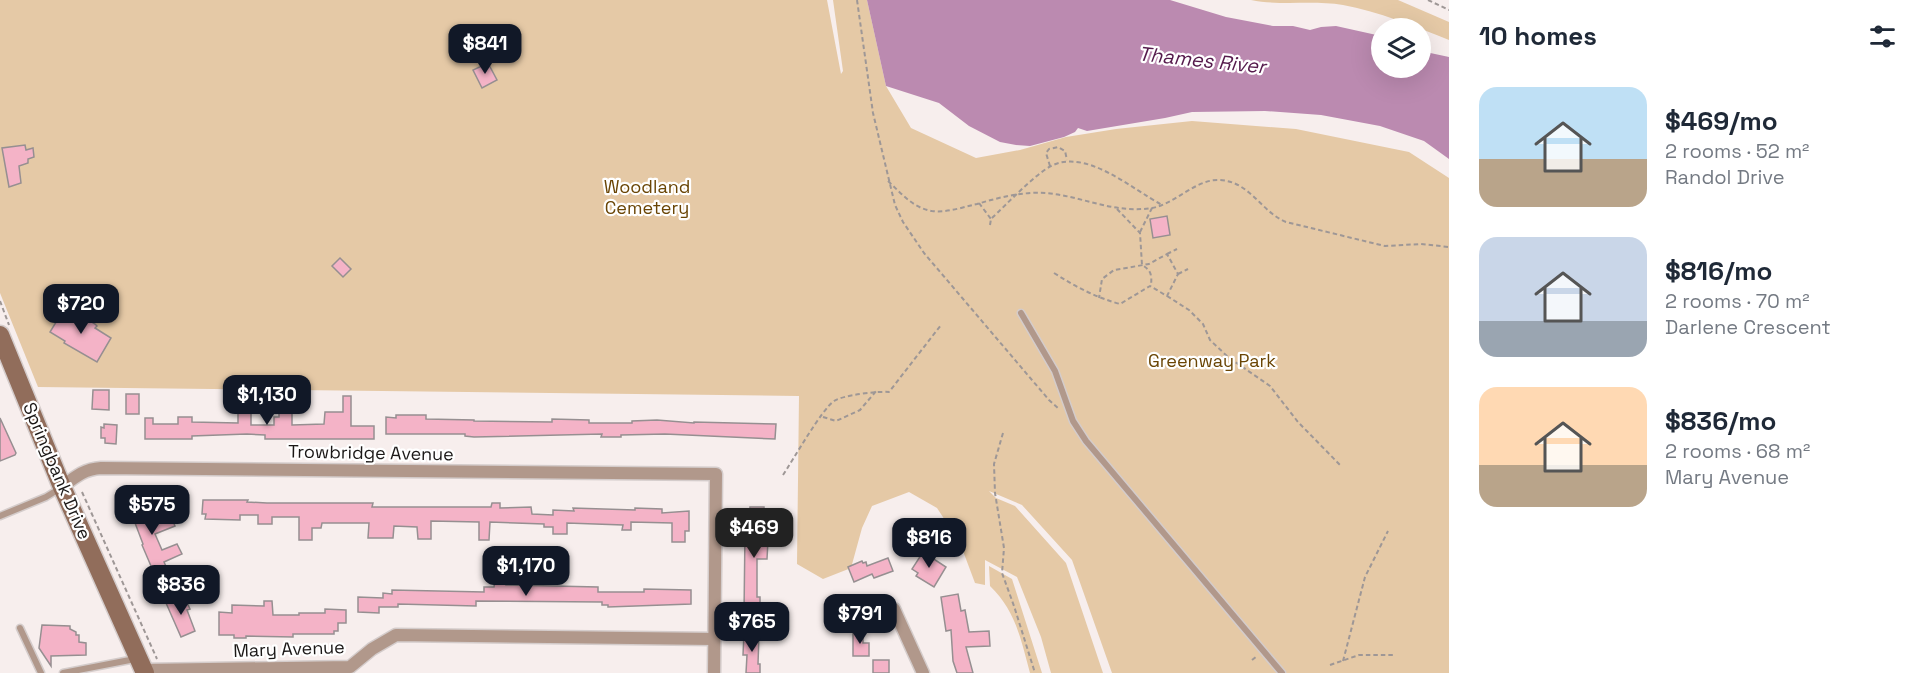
<!DOCTYPE html>
<meta charset="utf-8">
<style>
:root{--surface:#fff;--page:#f6f6f7;--text:#1f2937;--muted:#747a83;--accent:#111827}
body{margin:0;font-family:"Space Grotesk",sans-serif;background:var(--page);color:var(--text);height:100vh;display:flex;flex-direction:column;font-size:22px;white-space:nowrap}
*{box-sizing:border-box;margin:0}
p{font-size:20px;color:var(--muted)}
.icon{flex:none;width:33px;height:33px;fill:none;stroke:currentColor;stroke-width:2;stroke-linecap:round;stroke-linejoin:round}
.map{position:relative;flex:1;overflow:hidden}
.sheet{display:flex;flex-direction:column;background:var(--surface);width:480px}
.sheet>*{flex:none}
.buttons{position:absolute;left:1371px;top:18px;display:grid;gap:12px}
.buttons a{display:grid;place-items:center;width:60px;height:60px;border-radius:50%;background:var(--surface);box-shadow:0 6px 24px #0002;font-size:30px}
.price{position:absolute;translate:-50% -51px;padding:0 14px;border-radius:12px;background:var(--accent);color:#fff;font-size:20px;line-height:39px;filter:drop-shadow(0 2px 3px #0008)}
.price::after{content:'';position:absolute;left:50%;top:36px;width:18px;height:14px;margin-left:-9px;background:inherit;clip-path:polygon(0 0,100% 0,50% 100%)}
.price.on{background:#222;color:#fff}
ul{padding:0;list-style:none}
li{display:flex;align-items:center;gap:18px;height:150px;padding:0 30px}
li span{display:grid;place-items:center;flex:none;width:168px;height:120px;border-radius:18px;color:#555}
li>.icon{margin-inline-start:auto}
span .icon{width:72px;height:72px;fill:#fffc;stroke-width:1}
li b{font-size:26px}
h2{display:flex;justify-content:space-between;align-items:center;height:72px;padding:0 30px;font-size:26px}
main{display:flex;flex:1;min-height:0}
.map>svg:first-child{display:block}
.green{fill:#e5c9a6}
.water{fill:#bb8ab0}
.building{fill:#f4b3c7;stroke:#968f91;stroke-width:1.5}
.lines{fill:none;stroke-linecap:round;stroke-linejoin:round}
.lane-casing{stroke:#d4cccb;stroke-width:9}
.street-casing{stroke:#d4cccb;stroke-width:15}
.secondary-casing{stroke:#d4cccb;stroke-width:21}
.path{stroke:#9e9796;stroke-width:2;stroke-dasharray:4.5 3;stroke-linecap:butt}
.lane{stroke:#b1988b;stroke-width:6}
.street{stroke:#b1988b;stroke-width:12}
.secondary{stroke:#916d5b;stroke-width:18}
.labels{text-anchor:middle;stroke-width:4.5;stroke-linejoin:round;paint-order:stroke}
.park-label{font-size:18px;fill:#6a4505;stroke:#fff}
.street-label{font-size:18px;fill:#1b1817;stroke:#fff}
.water-label{font-size:20px;font-style:italic;fill:#551a4c;stroke:#fff}
</style>
<main>
<div class="map">
<svg width="1449" height="673" viewBox="0 0 1449 673">
<rect width="100%" height="100%" fill="#f7eeed"/>
<!-- green -->
<g class="green">
<polygon points="0,0 827,0 841,74 843,71 833,0 867,0 886,86 911,128 976,158 1020,150 1066,137 1116,129 1192,121 1296,129 1409,152 1449,178 1449,673 1112,673 1072,560 1022,505 989,491 996,498 1015,506 1066,563 1103,673 1051,673 1041,637 1017,577 985,560 985,585 975,583 960,543 937,508 909,492 872,506 862,528 851,568 823,579 797,564 799,396 38,387 0,293"/>
<path d="M1251 0H1398L1449 22V40C1417 27 1377 11 1343 5 1313 0 1281 6 1251 0Z"/>
<path d="M989 566 1012 579 1042 673H1030C1021 640 1016 611 990 586Z"/>
</g>
<!-- water -->
<polygon class="water" points="867,0 1170,0 1226,17 1273,26 1293,26 1310,30 1321,27 1336,26 1381,36 1382,68 1420,68 1421,51 1449,57 1449,159 1424,141 1380,126 1321,115 1265,111 1192,112 1165,118 1087,131 1078,128 1075,132 1064,137 1030,146 1016,145 1000,142 969,126 939,103 886,86"/>
<!-- building -->
<g class="building">
<polygon points="488,63 497,80 482,88 473,70"/>
<polygon points="25,145 26,150 33,148 34,157 28,159 28,163 19,166 21,183 9,187 2,148"/>
<polygon points="1167,216 1170,235 1153,238 1150,219"/>
<polygon points="340,258 351,269 343,277 332,266"/>
<polygon points="64,309 80,319 84,317 95,324 97,326 95,328 111,338 97,362 64,343 65,341 50,332"/>
<polygon points="93,390 109,390 109,410 92,409"/>
<rect x="126" y="394" width="13" height="20"/>
<polygon points="279,394 292,394 292,425 324,424 325,412 343,412 343,396 351,396 351,426 374,426 374,439 265,439 265,435 247,434 192,436 192,439 145,439 145,418 153,418 153,424 178,424 178,417 192,417 192,422 238,423 238,412 251,413 251,425 274,425 274,417 279,417"/>
<polygon points="396,415 426,415 426,419 474,420 474,421 552,422 552,419 589,420 589,423 632,423 632,421 657,420 694,423 694,422 776,424 775,439 665,434 621,435 621,437 601,437 602,434 474,437 465,436 465,434 386,434 386,417 396,418"/>
<polygon points="0,418 16,453 15,455 0,461"/>
<polygon points="104,424 117,425 116,444 105,443 105,438 101,438 101,427 104,428"/>
<polygon points="134,488 144,513 147,512 151,522 170,514 175,526 155,534 162,550 177,544 182,554 164,562 173,582 160,587 142,545 143,544 129,507 124,509 118,494"/>
<polygon points="203,500 248,500 247,502 267,503 373,503 372,507 491,507 492,503 500,503 500,508 531,507 532,514 553,515 553,510 574,511 573,508 635,510 635,508 662,509 662,513 689,511 689,531 685,531 685,542 672,542 672,523 631,522 631,530 622,530 623,525 567,523 567,534 553,534 553,527 544,527 544,524 490,522 489,540 479,540 479,522 431,521 431,539 418,539 417,527 394,526 393,538 368,538 369,523 322,523 321,528 312,528 312,540 299,540 299,517 272,517 272,524 258,524 258,515 240,515 240,520 205,519 206,514 202,514"/>
<polygon points="750,507 764,507 764,540 768,540 767,559 757,559 757,597 760,597 760,615 744,614 745,532 749,532"/>
<polygon points="923,552 946,567 934,587 916,576 918,573 912,569"/>
<polygon points="888,558 893,571 874,578 872,574 854,582 848,567 862,561 863,563 866,562 867,566"/>
<polygon points="495,579 507,579 506,585 598,587 598,592 644,592 644,589 691,590 691,604 608,607 608,605 602,605 602,602 476,601 476,606 398,604 398,607 379,607 379,613 358,612 358,597 383,598 383,593 392,594 392,590 484,592 484,587 494,587"/>
<polygon points="958,594 961,611 965,610 969,632 989,631 990,646 966,647 973,673 957,673 953,661 951,630 946,631 941,597"/>
<polygon points="184,596 190,609 187,610 195,631 181,637 166,603"/>
<polygon points="264,601 272,601 273,615 299,615 299,613 325,613 325,609 346,610 346,623 338,623 338,631 334,631 334,634 293,634 293,637 246,636 246,638 234,638 234,635 219,635 219,612 232,613 232,605 264,606"/>
<rect x="842" y="609" width="16" height="17"/>
<polygon points="42,625 70,626 70,629 76,632 76,635 79,635 79,642 86,643 86,655 51,656 51,666 39,648"/>
<polygon points="853,632 863,632 863,643 869,643 869,656 853,656"/>
<polygon points="744,633 759,634 758,664 760,664 760,673 746,673 747,655 743,655"/>
<rect x="873" y="660" width="16" height="13"/>
</g>
<g class="lines">
<!-- lane casing -->
<g class="lane-casing">
<g id="lane">
<polyline points="1021,313 1055,371 1073,421 1086,441 1282,673"/>
<polyline points="0,516 46,497 59,489"/>
<polyline points="20,628 41,673"/>
<polyline points="63,673 135,659"/>
</g>
</g>
<!-- street casing -->
<g class="street-casing">
<g id="street">
<path d="M62 487C75 477 84 469 101 468L716 474 714 673"/>
<polyline points="894,609 923,673"/>
<polyline points="144,670 350,667 372,649 396,635 714,639"/>
</g>
</g>
<!-- secondary casing -->
<g class="secondary-casing">
<polyline id="secondary" points="0,335 62,487 145,673"/>
</g>
<!-- path -->
<g class="path">
<polyline points="857,0 873,113 895,205 903,222 924,253 1049,400 1059,409"/>
<polyline points="1428,0 1449,10"/>
<polyline points="1050,166 1046,153 1049,149 1058,147 1065,151 1067,160"/>
<path d="M888 181C902 194 913 208 932 211 947 213 963 207 977 204 994 199 1012 194 1031 193 1072 190 1108 215 1152 208 1175 204 1196 179 1219 180 1250 181 1261 212 1286 222L1385 246 1421 244 1449 247"/>
<polyline points="979,203 991,219"/>
<path d="M1117 209 1140 233 1142 265C1151 270 1152 275 1151 285"/>
<path d="M990 225 991 219C1007 204 1034 175 1051 166 1086 148 1132 189 1162 205"/>
<polyline points="1140,232 1152,208"/>
<polyline points="1167,254 1177,249"/>
<path d="M1054 273C1076 287 1095 297 1120 304L1150 286 1167 296 1178 274 1167 254 1149 264 1114 270 1102 279 1099 298"/>
<polyline points="1178,274 1188,269"/>
<polyline points="1167,296 1189,310 1203,324 1210,340 1228,357 1270,386 1298,422 1340,465"/>
<polyline points="0,301 9,325"/>
<polyline points="823,417 836,421 860,410 877,390"/>
<polyline points="1003,433 994,464 995,493 1004,548 1002,573 1014,606 1035,673"/>
<path d="M783 475C793 460 822 409 834 401 843 395 878 391 889 392L941 325"/>
<polyline points="82,492 157,659"/>
<polyline points="1252,660 1257,656"/>
<polyline points="1343,661 1365,577 1388,531"/>
<polyline points="1330,665 1359,655 1393,655"/>
</g>
<!-- lane -->
<use href="#lane" class="lane"/>
<!-- street -->
<use href="#street" class="street"/>
<!-- secondary -->
<use href="#secondary" class="secondary"/>
</g>
<g class="labels">
<!-- park labels -->
<g class="park-label">
<text x="647" y="193">Woodland<tspan x="647" dy="21">Cemetery</tspan></text>
<text x="1212" y="367">Greenway Park</text>
</g>
<!-- street labels -->
<g class="street-label">
<text transform="translate(371 453) rotate(1)" y="6">Trowbridge Avenue</text>
<text transform="translate(57 471) rotate(67)" y="6">Springbank Drive</text>
<text transform="translate(289 649) rotate(-2)" y="6">Mary Avenue</text>
</g>
<!-- water labels -->
<g class="water-label">
<text transform="translate(1202 60) rotate(6)" y="7">Thames River</text>
</g>
</g>
</svg>
<div class="buttons">
<a><svg class="icon" aria-label="layers" viewBox="0 0 24 24"><path d="M12 4l9 5-9 5-9-5zM3 14l9 5 9-5"/></svg></a>
</div>
<b class="price" style="left:485px;top:75px">$841</b>
<b class="price" style="left:81px;top:335px">$720</b>
<b class="price" style="left:267px;top:426px">$1,130</b>
<b class="price" style="left:152px;top:536px">$575</b>
<b class="price on" style="left:754px;top:559px">$469</b>
<b class="price" style="left:929px;top:569px">$816</b>
<b class="price" style="left:526px;top:597px">$1,170</b>
<b class="price" style="left:181px;top:616px">$836</b>
<b class="price" style="left:860px;top:645px">$791</b>
<b class="price" style="left:752px;top:653px">$765</b>
</div>
<section class="sheet">
<h2>10 homes<svg class="icon" aria-label="filters" viewBox="0 0 24 24"><path d="M4 7h16M4 17h16"/><circle cx="9" cy="7" r="2"/><circle cx="15" cy="17" r="2"/></svg></h2>
<ul>
<li><span style="background:linear-gradient(#bfe0f5 60%,#b9a48a 0)"><svg class="icon" aria-label="home" viewBox="0 0 24 24"><path d="M3 11l9-7 9 7M6 9v11h12V9"/></svg></span><div><b>$469/mo</b><p>2 rooms · 52 m²</p><p>Randol Drive</p></div></li>
<li><span style="background:linear-gradient(#c9d6e8 70%,#9aa5b1 0)"><svg class="icon" aria-label="home" viewBox="0 0 24 24"><path d="M3 11l9-7 9 7M6 9v11h12V9"/></svg></span><div><b>$816/mo</b><p>2 rooms · 70 m²</p><p>Darlene Crescent</p></div></li>
<li><span style="background:linear-gradient(#ffd9b3 65%,#b9a48a 0)"><svg class="icon" aria-label="home" viewBox="0 0 24 24"><path d="M3 11l9-7 9 7M6 9v11h12V9"/></svg></span><div><b>$836/mo</b><p>2 rooms · 68 m²</p><p>Mary Avenue</p></div></li>
</ul>
</section>
</main>
